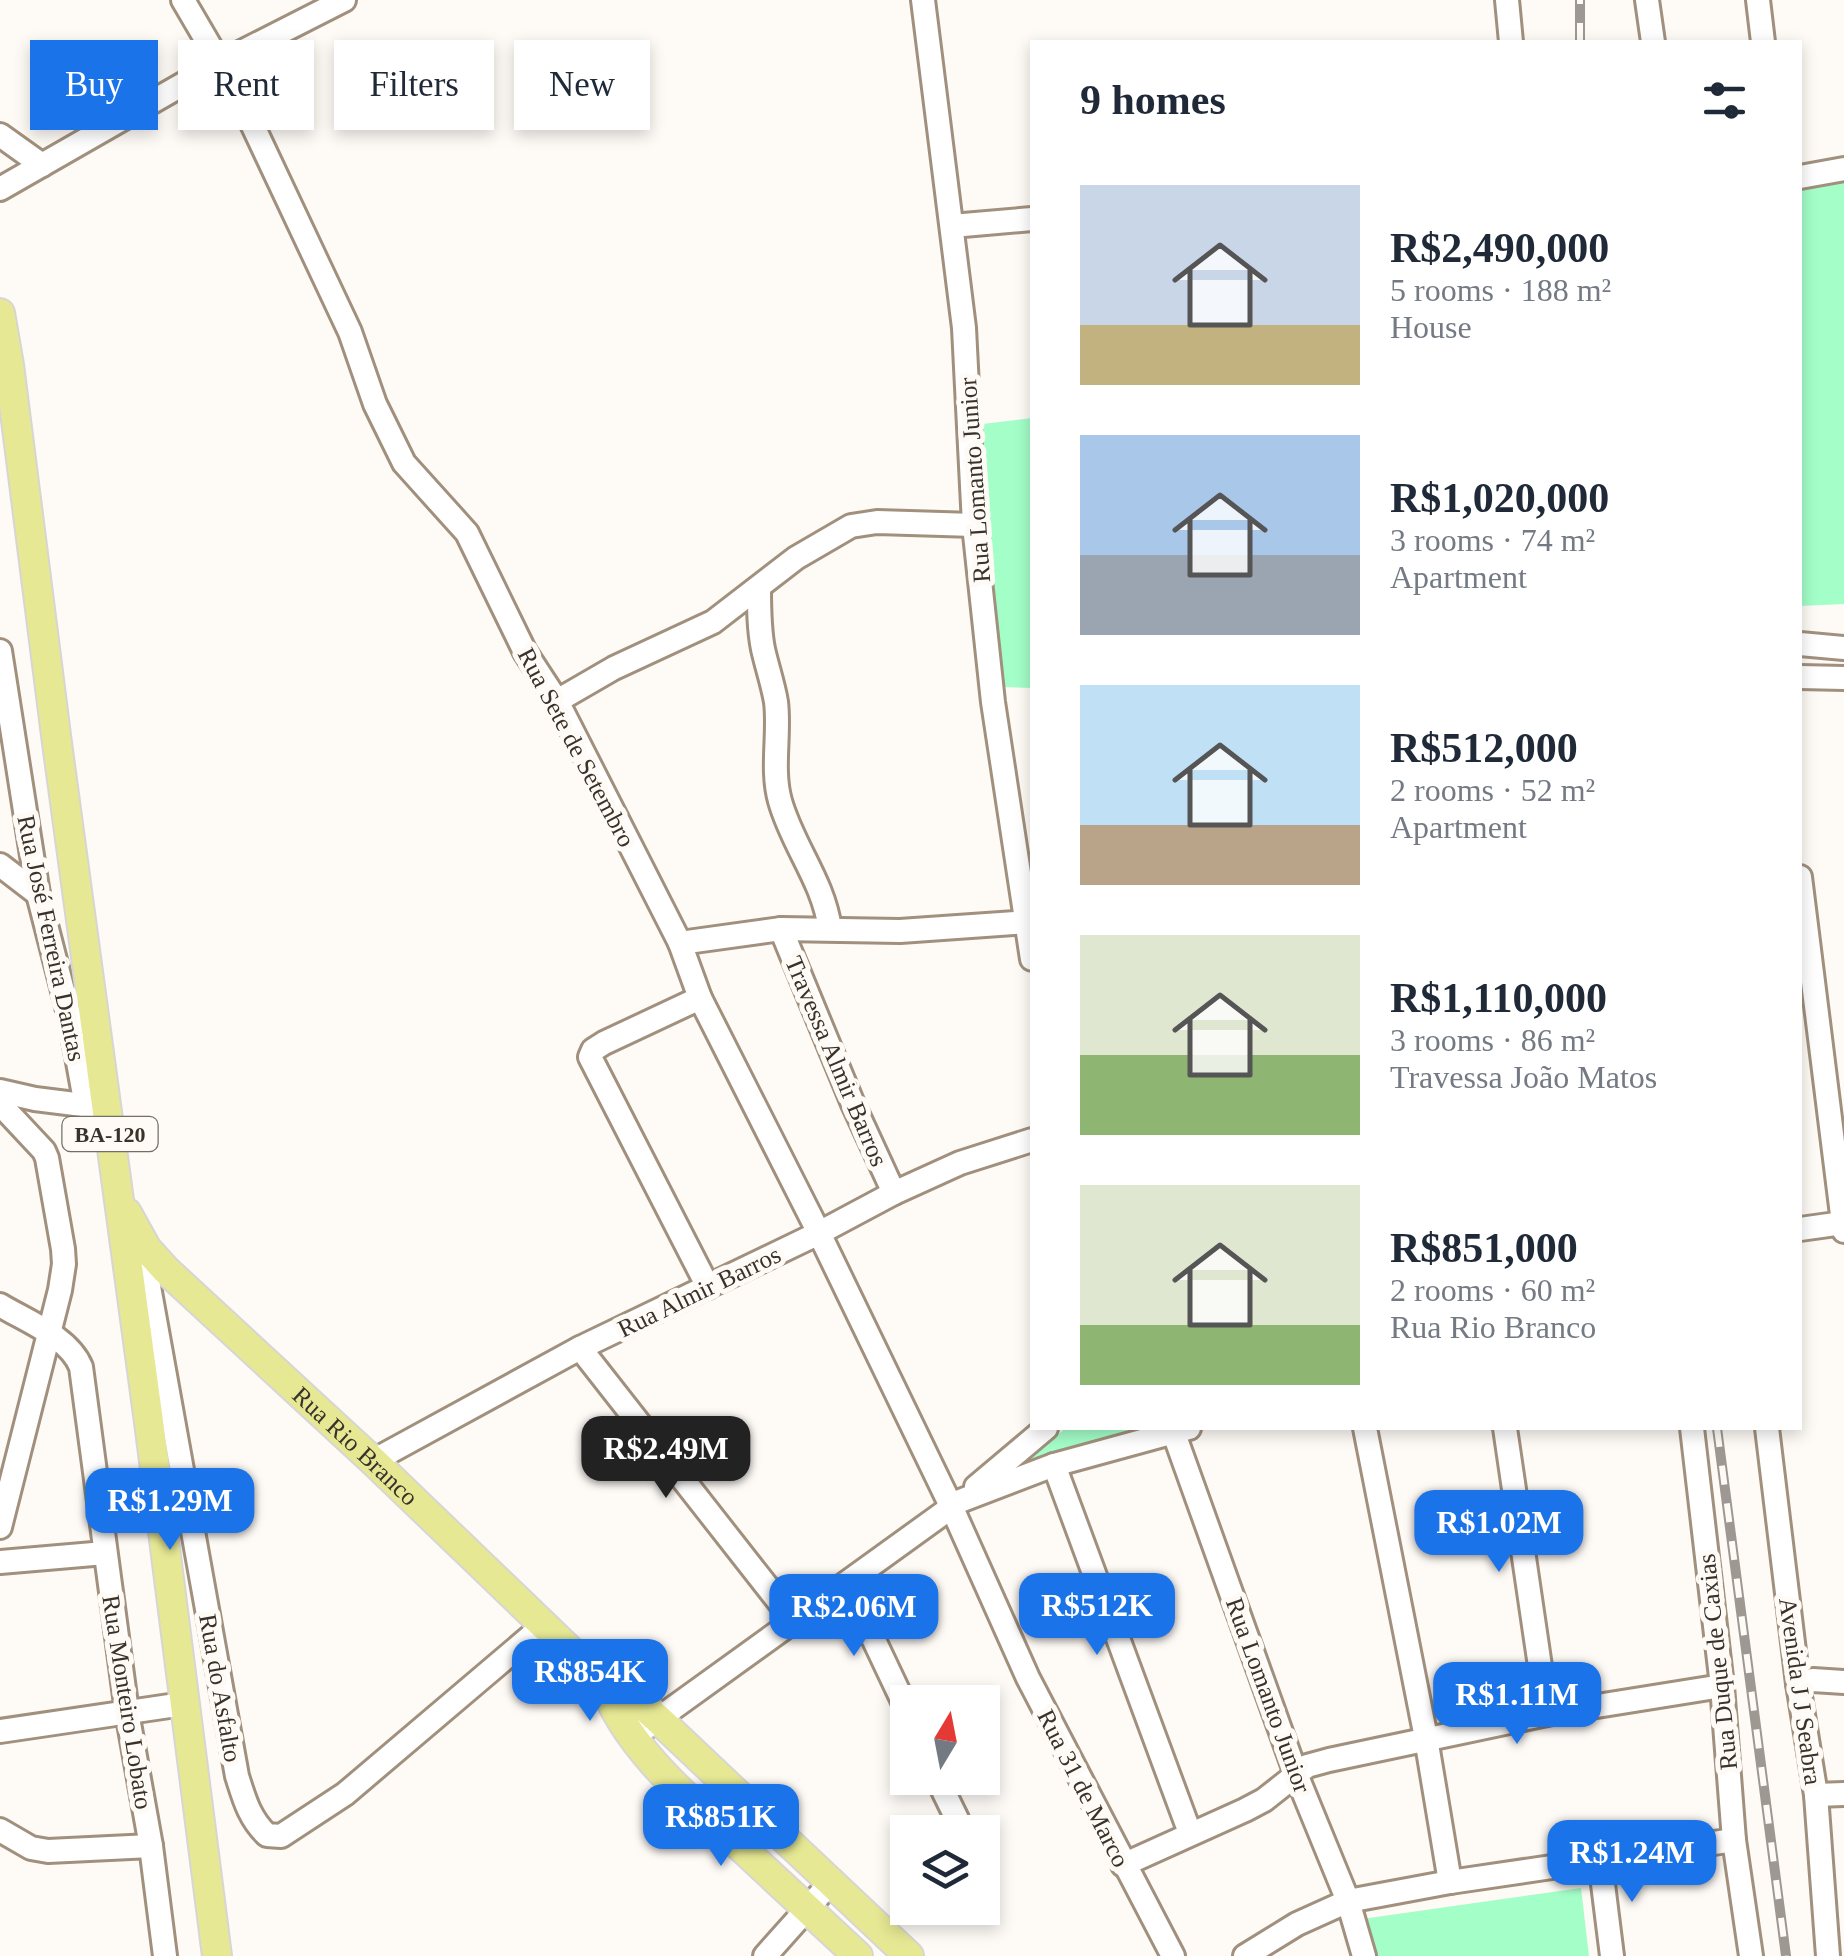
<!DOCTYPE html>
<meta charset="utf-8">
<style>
:root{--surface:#fff;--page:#f6f6f7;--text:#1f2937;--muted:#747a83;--accent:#1a73e8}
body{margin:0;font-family:Georgia,serif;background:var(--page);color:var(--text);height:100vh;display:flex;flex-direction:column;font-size:38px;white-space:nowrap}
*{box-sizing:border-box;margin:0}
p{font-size:32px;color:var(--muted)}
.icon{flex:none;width:55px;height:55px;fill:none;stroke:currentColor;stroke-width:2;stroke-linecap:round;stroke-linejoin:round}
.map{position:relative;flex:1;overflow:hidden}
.side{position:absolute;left:1030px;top:40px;width:772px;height:1390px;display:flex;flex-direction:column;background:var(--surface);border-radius:0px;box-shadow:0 5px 15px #0003}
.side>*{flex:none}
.guide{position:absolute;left:30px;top:40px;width:850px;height:90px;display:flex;gap:20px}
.needle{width:65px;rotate:10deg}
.fabs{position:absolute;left:890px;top:1685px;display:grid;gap:20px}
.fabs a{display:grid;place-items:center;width:110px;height:110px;border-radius:0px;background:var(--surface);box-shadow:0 5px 15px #0003;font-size:50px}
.price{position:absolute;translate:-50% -85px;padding:0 22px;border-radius:20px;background:var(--accent);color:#fff;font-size:32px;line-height:65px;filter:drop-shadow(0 2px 5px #0008)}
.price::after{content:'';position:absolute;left:50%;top:60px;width:30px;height:22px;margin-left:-15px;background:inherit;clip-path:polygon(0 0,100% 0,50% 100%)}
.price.active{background:#222;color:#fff}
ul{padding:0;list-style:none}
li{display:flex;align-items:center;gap:30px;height:250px;padding:0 50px}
li span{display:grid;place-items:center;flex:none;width:280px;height:200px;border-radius:0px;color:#555}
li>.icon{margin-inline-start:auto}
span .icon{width:120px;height:120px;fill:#fffc;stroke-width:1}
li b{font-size:42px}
h2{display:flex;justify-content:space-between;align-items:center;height:120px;padding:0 50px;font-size:42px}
.pill{padding:0 35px;border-radius:0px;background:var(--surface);box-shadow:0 5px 15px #0003;font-size:35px;line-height:90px}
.pill.active{background:var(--accent);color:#fff}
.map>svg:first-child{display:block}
.green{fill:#a3fec8}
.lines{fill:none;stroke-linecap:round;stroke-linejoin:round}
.minor-casing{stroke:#a1907d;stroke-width:28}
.major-casing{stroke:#d7d6d4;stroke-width:32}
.minor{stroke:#fff;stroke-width:22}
.major{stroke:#e6e894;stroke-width:28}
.rail-casing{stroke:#9e9892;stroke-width:10}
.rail{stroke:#fefaf6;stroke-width:6;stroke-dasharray:19;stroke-linecap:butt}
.labels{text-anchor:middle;stroke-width:10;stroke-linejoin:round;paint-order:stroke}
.shield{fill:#fefaf6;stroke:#746e67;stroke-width:2.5}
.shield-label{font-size:22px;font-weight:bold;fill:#39322a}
.street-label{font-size:25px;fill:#39322a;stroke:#fefaf6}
</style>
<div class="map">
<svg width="1844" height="1956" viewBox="0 0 1844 1956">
<rect width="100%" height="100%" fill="#fefaf6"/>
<!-- green -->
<g class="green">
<polygon points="1844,170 1844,604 1800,606 1800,181"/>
<polygon points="1032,418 1032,688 1004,687 966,426"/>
<polygon points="1066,1428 1140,1428 1141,1429 1015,1470"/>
<polygon points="1581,1888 1589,1956 1370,1956 1355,1920"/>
</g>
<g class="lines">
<!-- minor casing -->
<g class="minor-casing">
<g id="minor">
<polyline points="183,0 238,94 350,332 375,404 404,463 467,533 525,652 557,701 680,943 700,998 819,1233 952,1508 1028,1678 1173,1956"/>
<polyline points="923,0 964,328 974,525 993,702 1032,959"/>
<polyline points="1507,0 1511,42"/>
<polyline points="1647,0 1653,42"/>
<polyline points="1758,0 1763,42"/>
<polyline points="0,135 42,165"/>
<polyline points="1800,177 1844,169"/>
<polyline points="0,189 220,63 344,0"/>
<polyline points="952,226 1032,219"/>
<path d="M759 588C759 609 759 629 763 649 767 667 773 684 776 702 780 734 771 769 780 801 793 847 823 880 830 929"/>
<polyline points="1800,644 1844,648"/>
<polyline points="0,651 38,894 70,1018 86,1106"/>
<polyline points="1800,677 1844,678"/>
<polyline points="557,701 614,668 713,622 796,558 851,526 877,522 974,525"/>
<polyline points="0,865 38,894"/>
<polyline points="1800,877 1844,1231"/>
<polyline points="781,929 853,1104 894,1193"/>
<polyline points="680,943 781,929 900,931 1028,922"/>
<polyline points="700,998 604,1043 593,1050 590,1057 708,1287"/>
<polyline points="0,1091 35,1099 99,1107"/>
<polyline points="0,1104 44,1151 47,1158 63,1249 64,1264 60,1290 0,1527"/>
<polyline points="1800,1229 1843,1223"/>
<path d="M141 1242 237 1776C244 1798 249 1818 267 1835L281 1836 345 1794 543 1626"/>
<path d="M0 1305C26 1321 69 1337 81 1367L127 1712 151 1846"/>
<polyline points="580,1348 794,1621"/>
<polyline points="1172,1428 1296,1774 1348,1901 1364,1956"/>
<polyline points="1365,1428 1426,1738 1450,1882"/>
<polyline points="1505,1428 1547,1714"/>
<polyline points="1692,1428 1722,1686 1734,1840 1751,1956"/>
<polyline points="1767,1428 1798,1684 1816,1795 1828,1956"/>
<polyline points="373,1461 580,1348 819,1233 894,1193 960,1163 1032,1140"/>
<polyline points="1054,1465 1190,1833"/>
<polyline points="976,1487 1046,1428"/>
<polyline points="0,1562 105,1553"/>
<polyline points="847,1583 908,1712"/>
<polyline points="1798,1684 1813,1680 1844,1682"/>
<polyline points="0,1731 183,1704"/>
<polyline points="633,1737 960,1501 1054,1465 1189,1428"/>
<polyline points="937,1778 957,1819"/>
<polyline points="1816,1795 1844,1794"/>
<polyline points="0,1830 31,1848 48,1851 151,1846 165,1956"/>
<polyline points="1600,1860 1612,1956"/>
<polyline points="1123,1865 1245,1810 1264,1800 1307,1766 1329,1760 1547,1714 1722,1686"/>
<polyline points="765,1956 832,1881"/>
<polyline points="1245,1956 1297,1924 1348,1901 1450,1882 1734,1840"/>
</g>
</g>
<!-- major casing -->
<g class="major-casing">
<g id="major">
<polyline points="0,313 9,365 57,743 149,1422 217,1956"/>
<path id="s1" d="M127 1213 147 1249 166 1270 373 1461 603 1682 624 1689 658 1719 909 1956"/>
<path d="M603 1682C625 1748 695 1805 745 1851 783 1886 820 1921 858 1956"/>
</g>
</g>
<!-- minor -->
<use href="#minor" class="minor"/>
<!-- major -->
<use href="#major" class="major"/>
<!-- rail casing -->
<g class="rail-casing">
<g id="rail">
<polyline points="1580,42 1580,0"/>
<polyline points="1717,1428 1786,1956"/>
</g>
</g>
<!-- rail -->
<use href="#rail" class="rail"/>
</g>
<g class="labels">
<!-- shield labels -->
<rect class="shield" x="62.5" y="1117" width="95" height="34" rx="8"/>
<g class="shield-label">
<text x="110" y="1142">BA-120</text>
</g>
<!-- street labels -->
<g class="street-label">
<text transform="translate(974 480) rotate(-94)" y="9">Rua Lomanto Junior</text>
<text transform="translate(577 747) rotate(62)" y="9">Rua Sete de Setembro</text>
<text transform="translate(52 938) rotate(78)" y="9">Rua José Ferreira Dantas</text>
<text transform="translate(837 1061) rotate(67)" y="9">Travessa Almir Barros</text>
<text transform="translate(699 1291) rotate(-26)" y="9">Rua Almir Barros</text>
<text dy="9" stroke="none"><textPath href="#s1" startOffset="328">Rua Rio Branco</textPath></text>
<text transform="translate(1717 1662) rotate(-96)" y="9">Rua Duque de Caxias</text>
<text transform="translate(221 1688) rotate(80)" y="9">Rua do Asfalto</text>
<text transform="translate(1801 1691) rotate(82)" y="9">Avenida J J Seabra</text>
<text transform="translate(1269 1695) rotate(70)" y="9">Rua Lomanto Junior</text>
<text transform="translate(128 1702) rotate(81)" y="9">Rua Monteiro Lobato</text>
<text transform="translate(1084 1788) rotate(63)" y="9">Rua 31 de Marco</text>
</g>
</g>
</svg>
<div class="fabs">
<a><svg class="needle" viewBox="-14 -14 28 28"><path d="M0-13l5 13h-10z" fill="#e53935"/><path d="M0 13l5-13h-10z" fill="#747a83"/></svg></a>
<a><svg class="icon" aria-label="layers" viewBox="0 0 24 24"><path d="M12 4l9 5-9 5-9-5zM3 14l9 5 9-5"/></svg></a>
</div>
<b class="price active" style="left:666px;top:1501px">R$2.49M</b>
<b class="price" style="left:170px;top:1553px">R$1.29M</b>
<b class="price" style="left:1499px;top:1575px">R$1.02M</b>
<b class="price" style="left:1097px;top:1658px">R$512K</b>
<b class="price" style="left:854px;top:1659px">R$2.06M</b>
<b class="price" style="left:590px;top:1724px">R$854K</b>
<b class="price" style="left:1517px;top:1747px">R$1.11M</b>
<b class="price" style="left:721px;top:1869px">R$851K</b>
<b class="price" style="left:1632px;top:1905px">R$1.24M</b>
<div class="guide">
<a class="pill active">Buy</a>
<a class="pill">Rent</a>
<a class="pill">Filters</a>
<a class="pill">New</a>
</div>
<section class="side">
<h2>9 homes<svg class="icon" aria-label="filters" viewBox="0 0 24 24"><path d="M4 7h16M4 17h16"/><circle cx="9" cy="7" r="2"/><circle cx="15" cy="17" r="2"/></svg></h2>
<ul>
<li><span style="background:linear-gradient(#c9d6e8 70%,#c2b280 0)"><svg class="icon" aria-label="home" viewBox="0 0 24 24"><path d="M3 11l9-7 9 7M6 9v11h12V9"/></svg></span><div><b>R$2,490,000</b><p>5 rooms · 188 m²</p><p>House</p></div></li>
<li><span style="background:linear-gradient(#a9c7e8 60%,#9aa5b1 0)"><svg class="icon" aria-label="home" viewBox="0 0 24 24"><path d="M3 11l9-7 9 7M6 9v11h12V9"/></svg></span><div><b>R$1,020,000</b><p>3 rooms · 74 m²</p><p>Apartment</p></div></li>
<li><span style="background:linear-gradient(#bfe0f5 70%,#b9a48a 0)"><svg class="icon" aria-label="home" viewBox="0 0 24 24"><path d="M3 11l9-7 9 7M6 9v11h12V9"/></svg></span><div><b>R$512,000</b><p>2 rooms · 52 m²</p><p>Apartment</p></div></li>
<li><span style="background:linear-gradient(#dfe7d0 60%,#8fb573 0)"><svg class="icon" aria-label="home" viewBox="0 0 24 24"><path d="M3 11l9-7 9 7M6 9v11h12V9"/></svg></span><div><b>R$1,110,000</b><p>3 rooms · 86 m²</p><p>Travessa João Matos</p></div></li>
<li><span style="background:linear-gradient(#dfe7d0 70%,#8fb573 0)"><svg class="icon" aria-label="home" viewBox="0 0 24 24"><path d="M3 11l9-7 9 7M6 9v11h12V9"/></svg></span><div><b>R$851,000</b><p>2 rooms · 60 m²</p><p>Rua Rio Branco</p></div></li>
</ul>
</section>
</div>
